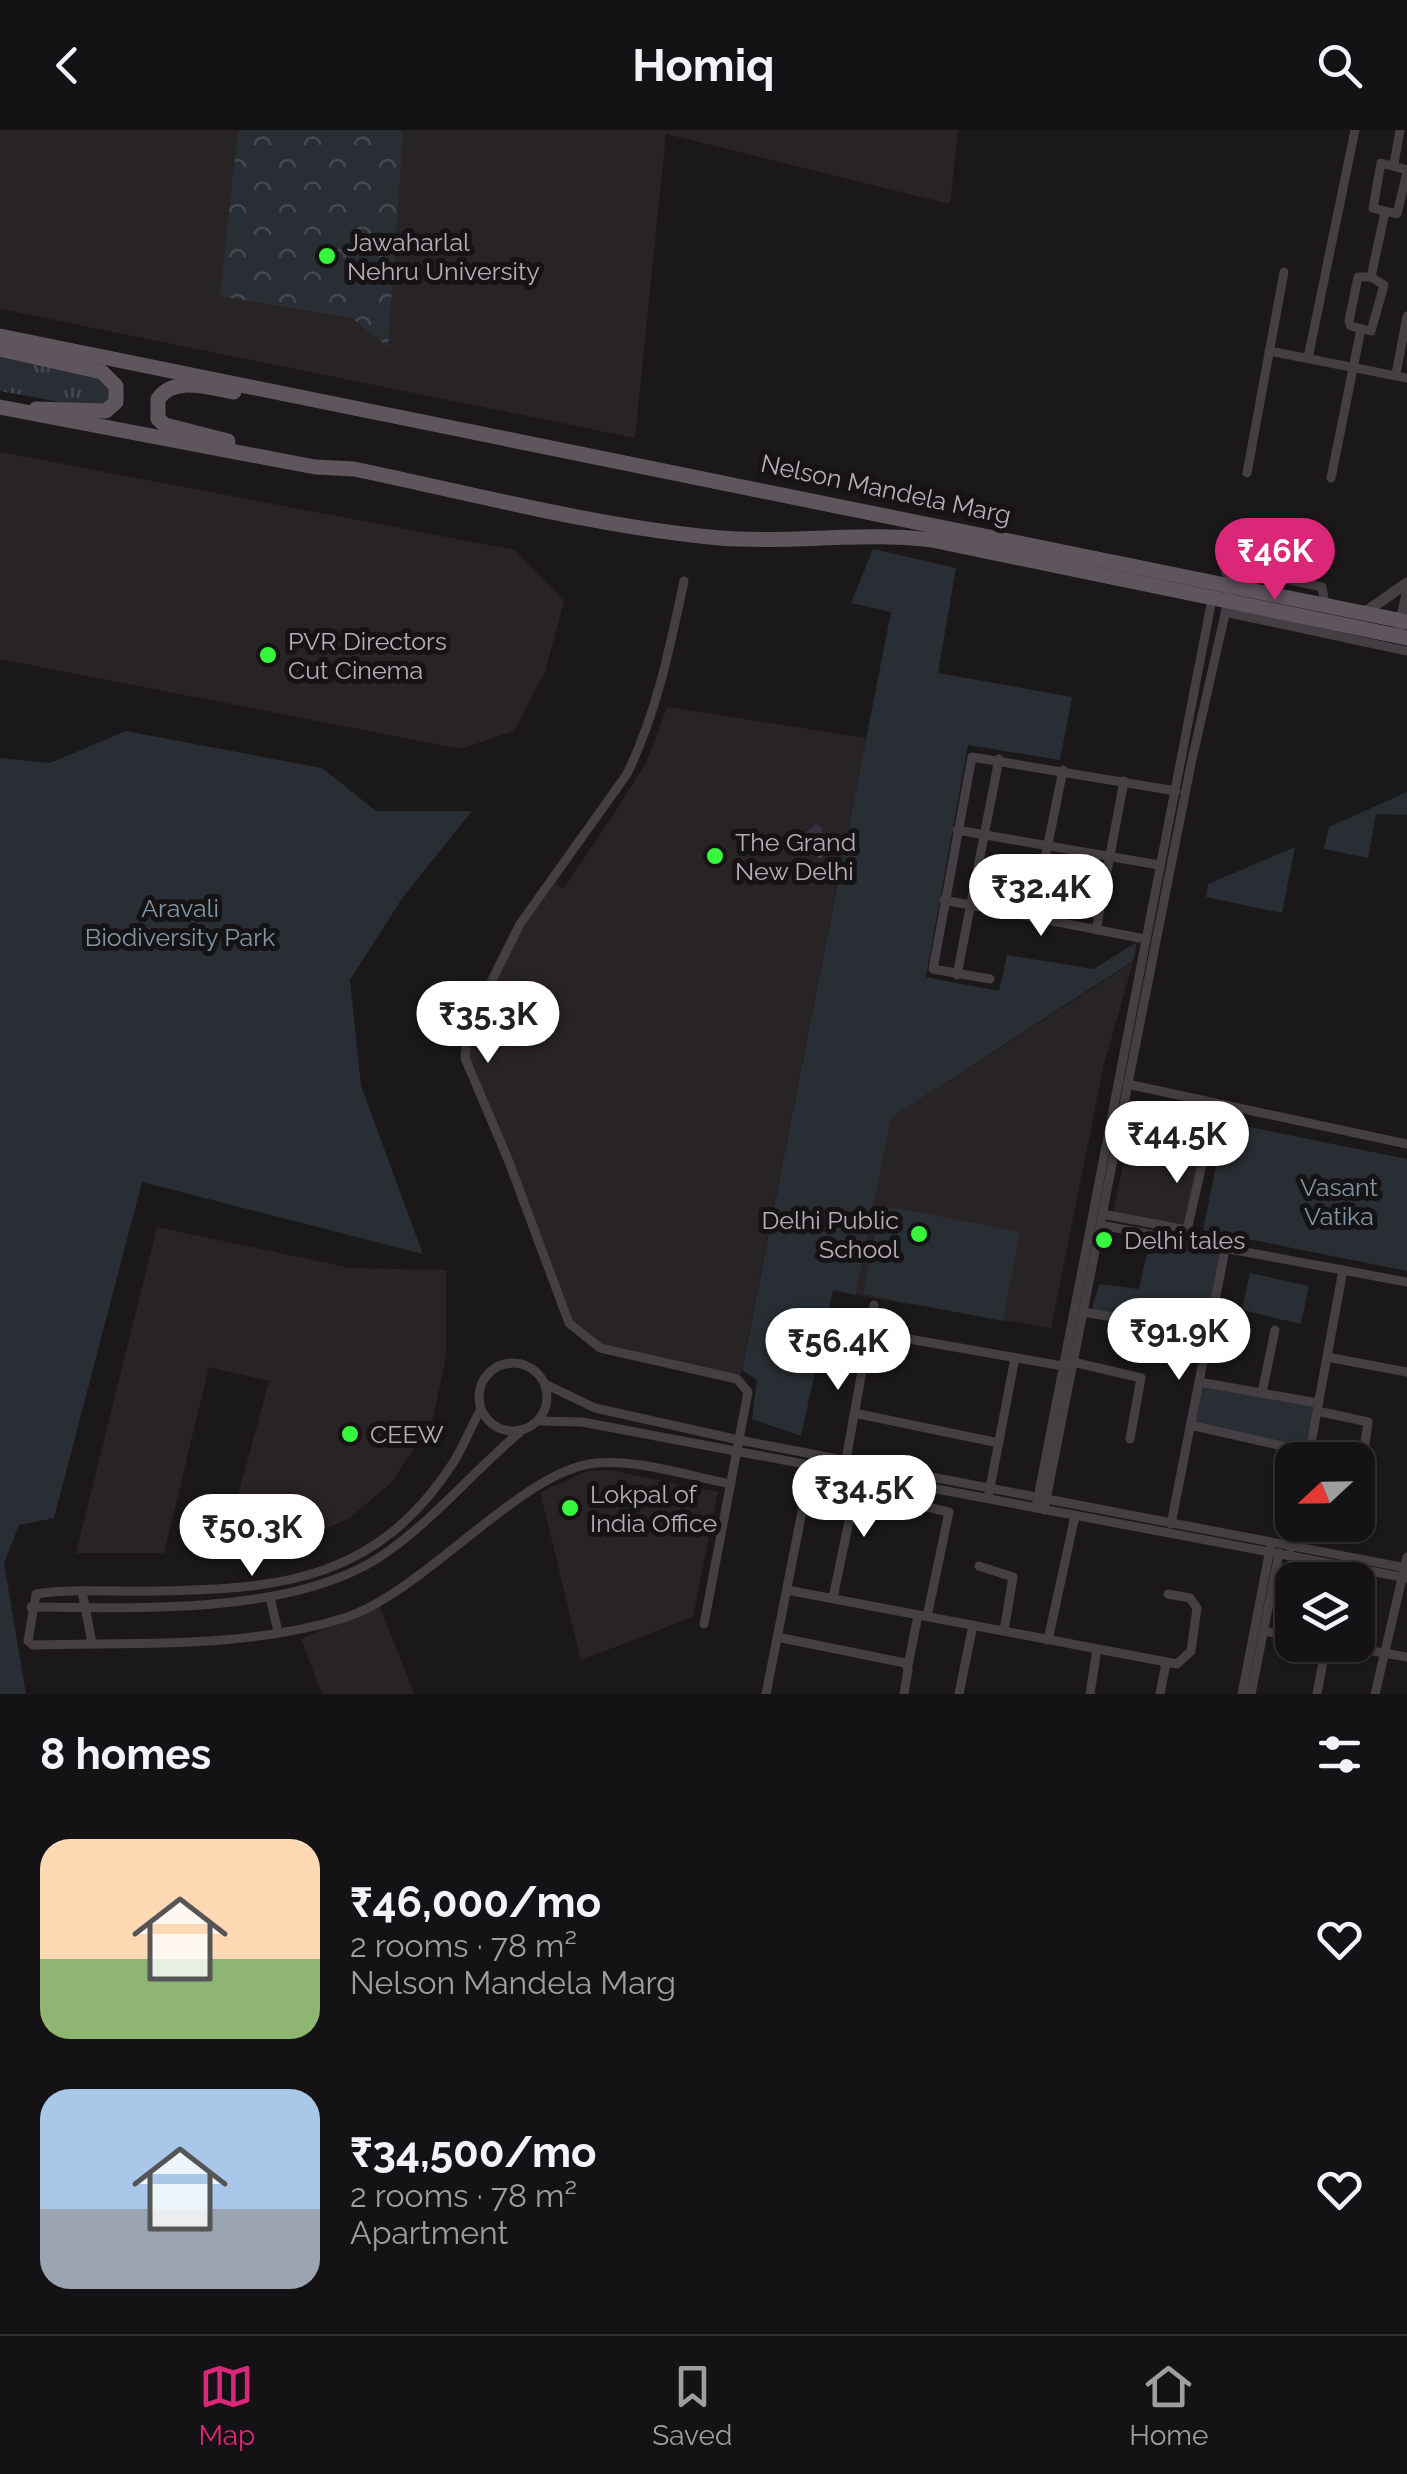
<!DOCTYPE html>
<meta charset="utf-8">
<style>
:root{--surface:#141214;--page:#1d1b1d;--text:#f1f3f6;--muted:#9d9ea0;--line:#333234;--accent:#db2777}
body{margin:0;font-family:Raleway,sans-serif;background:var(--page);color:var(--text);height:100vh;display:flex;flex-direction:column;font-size:38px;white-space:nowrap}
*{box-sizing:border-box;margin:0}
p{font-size:32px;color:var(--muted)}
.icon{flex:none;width:55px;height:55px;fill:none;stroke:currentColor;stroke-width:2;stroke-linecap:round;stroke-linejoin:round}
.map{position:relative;height:1564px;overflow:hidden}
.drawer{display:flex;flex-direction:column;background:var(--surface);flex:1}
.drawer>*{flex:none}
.needle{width:65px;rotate:248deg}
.controls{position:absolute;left:1275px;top:1312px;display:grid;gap:20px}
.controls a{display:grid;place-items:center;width:100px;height:100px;border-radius:20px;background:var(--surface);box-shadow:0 2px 8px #0004,0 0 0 2px var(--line);font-size:50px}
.price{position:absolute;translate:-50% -85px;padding:0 22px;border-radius:35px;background:#fff;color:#222;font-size:32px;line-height:65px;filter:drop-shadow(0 2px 5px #0008)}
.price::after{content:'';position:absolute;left:50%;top:60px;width:30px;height:22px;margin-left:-15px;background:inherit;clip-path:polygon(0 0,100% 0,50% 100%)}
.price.current{background:var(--accent);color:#fff}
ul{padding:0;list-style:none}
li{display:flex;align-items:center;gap:30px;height:250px;padding:0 40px}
li span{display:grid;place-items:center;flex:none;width:280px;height:200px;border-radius:30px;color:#555}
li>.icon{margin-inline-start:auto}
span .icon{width:120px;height:120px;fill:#fffc;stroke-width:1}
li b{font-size:42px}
h2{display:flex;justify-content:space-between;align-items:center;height:120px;padding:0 40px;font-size:42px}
header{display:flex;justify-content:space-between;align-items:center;height:130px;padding:0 40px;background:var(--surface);font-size:45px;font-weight:700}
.dock{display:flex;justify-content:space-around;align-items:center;height:140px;border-top:2px solid var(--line);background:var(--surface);font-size:28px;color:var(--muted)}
.dock a{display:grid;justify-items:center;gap:5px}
.dock .current{color:var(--accent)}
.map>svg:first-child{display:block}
.built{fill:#282426}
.grass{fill:url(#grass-tufts)}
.forest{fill:url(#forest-crowns)}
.park{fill:#282e33}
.water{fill:url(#water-ripples)}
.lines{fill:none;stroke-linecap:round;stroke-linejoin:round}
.minor{stroke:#453e43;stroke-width:9}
.tertiary{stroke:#453e43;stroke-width:11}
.primary{stroke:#5f555d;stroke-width:15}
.poi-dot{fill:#36f63e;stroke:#161315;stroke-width:4}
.labels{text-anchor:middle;stroke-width:10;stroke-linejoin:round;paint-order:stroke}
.poi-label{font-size:25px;fill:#bbabb9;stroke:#161315;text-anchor:start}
.street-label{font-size:25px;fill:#bbabb9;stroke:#161315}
.park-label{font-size:25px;fill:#8196a6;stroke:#161315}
</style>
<header><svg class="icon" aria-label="back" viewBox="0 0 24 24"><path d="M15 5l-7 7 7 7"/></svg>Homiq<svg class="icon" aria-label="search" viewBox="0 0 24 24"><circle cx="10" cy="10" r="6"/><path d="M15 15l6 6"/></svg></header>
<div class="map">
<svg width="1407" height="1564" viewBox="0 0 1407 1564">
<defs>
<pattern id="grass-tufts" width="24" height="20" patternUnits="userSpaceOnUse" patternTransform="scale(2.5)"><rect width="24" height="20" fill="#282e33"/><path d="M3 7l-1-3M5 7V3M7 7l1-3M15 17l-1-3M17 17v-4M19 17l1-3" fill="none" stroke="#454a4e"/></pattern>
<pattern id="forest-crowns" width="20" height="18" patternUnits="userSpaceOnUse" patternTransform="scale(2.5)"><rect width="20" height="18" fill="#282e33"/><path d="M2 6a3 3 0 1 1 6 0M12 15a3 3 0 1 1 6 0" fill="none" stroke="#454a4e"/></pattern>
<pattern id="water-ripples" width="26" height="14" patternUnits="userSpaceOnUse" patternTransform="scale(2.5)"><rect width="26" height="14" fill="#3c2e3f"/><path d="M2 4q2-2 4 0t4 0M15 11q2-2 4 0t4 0" fill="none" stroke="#564a59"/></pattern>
</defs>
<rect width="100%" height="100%" fill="#1b181a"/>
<!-- built -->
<g class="built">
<polygon points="0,0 958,0 950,74 666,4 635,308 0,179"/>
<polygon points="0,322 515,420 564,471 545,542 514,601 461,619 0,529"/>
<circle cx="1255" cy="418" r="12"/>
<polygon points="667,577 866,608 740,1248 600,1218 569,1193 465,928 474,883 524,787 552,750 563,759 610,690 647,631"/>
<polygon points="1133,832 1104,934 1051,1198 856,1165 891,988"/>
<polygon points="1137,971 1208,986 1184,1099 1113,1083"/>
<polygon points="157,1097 350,1138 446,1140 446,1227 432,1292 390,1354 348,1389 297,1410 223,1421 269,1251 209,1237 164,1423 76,1423"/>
<polygon points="609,1340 718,1362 693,1487 581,1530 540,1362 588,1341"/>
<polygon points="380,1476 414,1564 322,1564 301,1509"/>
</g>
<!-- grass -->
<polygon class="grass" points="0,224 104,249 112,263 104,276 92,278 0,261"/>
<!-- forest -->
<polygon class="forest" points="238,0 403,0 388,217 352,188 220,166"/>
<!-- park -->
<g class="park">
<polygon points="873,419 956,438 938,543 1072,567 1060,630 968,615 926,847 999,861 1007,825 1094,839 1137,812 1133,831 891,988 856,1165 833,1160 801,1306 752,1289 757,1250 742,1240 891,482 851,473"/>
<polygon points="126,601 322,638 376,681 472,681 403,767 350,850 361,956 423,1124 142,1052 54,1388 19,1395 4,1433 26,1564 0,1564 0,628 50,633"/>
<polygon points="1407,662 1407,685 1376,684 1368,728 1324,719 1329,697"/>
<polygon points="1295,717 1282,783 1206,767 1208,754"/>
<polygon points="1225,992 1407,1029 1407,1141 1203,1100"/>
<polygon points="880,1075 1020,1102 1003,1191 863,1164"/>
<polygon points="1151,1105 1221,1119 1208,1203 1091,1183 1099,1154 1139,1159"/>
<polygon points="1250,1143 1309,1156 1301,1194 1242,1180"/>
<polygon points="1199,1252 1314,1273 1305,1319 1190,1295"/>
</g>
<!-- water -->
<polygon class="water" points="816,694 822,698 825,723 821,729 807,718 804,721 797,710"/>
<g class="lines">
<!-- minor -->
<g class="minor">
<polyline points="1394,34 1400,0"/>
<polyline points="1407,40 1381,33 1373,78 1397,84 1407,42"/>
<polyline points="1371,147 1384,155 1371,201 1351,196 1349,191 1358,147 1371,147 1385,82"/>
<polyline points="1269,221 1407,248"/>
<polyline points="1308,228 1355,0"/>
<polyline points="1396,244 1407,186"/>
<polyline points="1247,343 1284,142"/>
<polyline points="1331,348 1361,199"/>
<path d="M684 451C670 517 657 582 627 644L520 794 468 898 465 928 509 1032 569 1193 600 1218 737 1249 748 1262 704 1494"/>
<polyline points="1248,458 1258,443 1322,457 1325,474"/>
<polyline points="1225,482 1407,521"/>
<polyline points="957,700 1159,735"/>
<polyline points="944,770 1145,809"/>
<polyline points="1033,788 1063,640"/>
<polyline points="1096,800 1124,651"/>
<polyline points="957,845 999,629"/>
<polyline points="990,849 933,839 972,627 1176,661"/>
<polyline points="1127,954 1407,1014"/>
<polyline points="1102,1084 1187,1100 1216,973"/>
<polyline points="1100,1095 1407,1152"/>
<polyline points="1083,1182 1208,1203"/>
<polyline points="869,1202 1063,1236"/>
<polyline points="1327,1227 1407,1242"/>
<polyline points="1073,1232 1141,1248 1130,1309"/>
<circle cx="513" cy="1267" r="34"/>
<polyline points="1199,1252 1318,1273"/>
<polyline points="545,1254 595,1278 739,1310 1407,1438"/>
<polyline points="1262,1263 1275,1200"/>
<path d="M481 1279C471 1296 464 1316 453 1333 378 1448 286 1459 159 1461 118 1462 76 1458 36 1464L28 1511 33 1515C136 1512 245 1519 344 1488 424 1463 521 1340 596 1333 639 1329 688 1346 731 1354"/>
<polyline points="1317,1281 1368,1292 1359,1355"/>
<polyline points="854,1283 999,1313"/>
<polyline points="538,1291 582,1292 1407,1448"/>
<polyline points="1190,1295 1309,1322"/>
<polyline points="1308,1330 1343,1140"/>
<polyline points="845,1335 874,1175"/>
<polyline points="854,1360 949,1382 927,1487"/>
<polyline points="989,1363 1015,1228"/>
<polyline points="1036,1378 1213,464"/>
<polyline points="1044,1380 1191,634 1228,471 1230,454 1225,440"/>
<polyline points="1171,1394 1225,1120"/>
<polyline points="1291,1418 1296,1395"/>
<polyline points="979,1436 1013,1447 1004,1501"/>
<polyline points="787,1460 1177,1534 1191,1521 1197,1478 1190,1468 1168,1464"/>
<polyline points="82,1461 92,1513"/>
<polyline points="270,1467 278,1502"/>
<polyline points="833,1468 859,1343"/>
<path d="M31 1477C138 1478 302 1486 390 1420 438 1385 476 1339 521 1301"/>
<polyline points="1263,1501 1292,1506"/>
<polyline points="777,1507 905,1533 908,1540 904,1564"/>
<polyline points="1048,1510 1075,1386"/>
<polyline points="1338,1515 1407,1527"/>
<polyline points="908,1536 918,1485"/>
<polyline points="766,1564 812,1331"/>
<polyline points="959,1564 973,1495"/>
<polyline points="1090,1564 1097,1519"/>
<polyline points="1160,1564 1166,1533"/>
<polyline points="1242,1564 1270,1419"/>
<polyline points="1251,1564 1279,1423"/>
<polyline points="1317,1564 1326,1515"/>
<polyline points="1375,1564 1407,1427"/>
</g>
<!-- tertiary -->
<g class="tertiary">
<polyline points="1364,483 1407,453"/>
<polyline points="1399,499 1407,464"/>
</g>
<!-- primary -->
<g class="primary">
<polyline points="0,206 1407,492"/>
<polyline points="0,219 102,242 116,256 116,272 106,281 36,279"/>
<path d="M0 277 315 337 354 339C474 364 597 397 720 408 791 414 861 401 932 410L1407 508"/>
<path d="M228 311 165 295 158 289V269C175 245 210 258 234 262"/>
</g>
</g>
<!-- markers -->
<g class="poi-dot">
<circle cx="327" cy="126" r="10"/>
<circle cx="268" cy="525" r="10"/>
<circle cx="715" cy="726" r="10"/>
<circle cx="919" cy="1104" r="10"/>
<circle cx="1104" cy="1110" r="10"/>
<circle cx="350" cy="1304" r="10"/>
<circle cx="570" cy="1378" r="10"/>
</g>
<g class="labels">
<!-- poi labels -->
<g class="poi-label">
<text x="347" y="121">Jawaharlal<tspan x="347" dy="29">Nehru University</tspan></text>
<text x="288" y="520">PVR Directors<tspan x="288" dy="29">Cut Cinema</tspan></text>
<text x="735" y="721">The Grand<tspan x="735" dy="29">New Delhi</tspan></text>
<text x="899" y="1099" text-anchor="end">Delhi Public<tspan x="899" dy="29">School</tspan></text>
<text x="1124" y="1119">Delhi tales</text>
<text x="370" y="1313">CEEW</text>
<text x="590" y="1373">Lokpal of<tspan x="590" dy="29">India Office</tspan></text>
</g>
<!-- street labels -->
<g class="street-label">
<text transform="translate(886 359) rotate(12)" y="9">Nelson Mandela Marg</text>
</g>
<!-- park labels -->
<g class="park-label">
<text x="180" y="787">Aravali<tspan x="180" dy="29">Biodiversity Park</tspan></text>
<text x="1339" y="1066">Vasant<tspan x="1339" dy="29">Vatika</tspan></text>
</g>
</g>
</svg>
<div class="controls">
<a><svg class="needle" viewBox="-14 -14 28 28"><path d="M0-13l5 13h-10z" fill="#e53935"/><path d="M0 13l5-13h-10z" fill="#9d9ea0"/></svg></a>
<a><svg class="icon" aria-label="layers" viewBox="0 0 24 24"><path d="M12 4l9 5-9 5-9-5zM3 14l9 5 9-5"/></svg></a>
</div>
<b class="price current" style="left:1275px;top:473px">₹46K</b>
<b class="price" style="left:1041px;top:809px">₹32.4K</b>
<b class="price" style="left:488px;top:936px">₹35.3K</b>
<b class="price" style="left:1177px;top:1056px">₹44.5K</b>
<b class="price" style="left:1179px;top:1253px">₹91.9K</b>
<b class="price" style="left:838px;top:1263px">₹56.4K</b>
<b class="price" style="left:864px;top:1410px">₹34.5K</b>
<b class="price" style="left:252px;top:1449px">₹50.3K</b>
</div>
<section class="drawer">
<h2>8 homes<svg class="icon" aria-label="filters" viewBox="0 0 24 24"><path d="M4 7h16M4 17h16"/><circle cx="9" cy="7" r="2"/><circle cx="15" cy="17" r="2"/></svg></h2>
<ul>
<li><span style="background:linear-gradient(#ffd9b3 60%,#8fb573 0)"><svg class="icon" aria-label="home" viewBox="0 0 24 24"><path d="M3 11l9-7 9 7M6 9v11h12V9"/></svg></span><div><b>₹46,000/mo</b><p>2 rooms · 78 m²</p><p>Nelson Mandela Marg</p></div><svg class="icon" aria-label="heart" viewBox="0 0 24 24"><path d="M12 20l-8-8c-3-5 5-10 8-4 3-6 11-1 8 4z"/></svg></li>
<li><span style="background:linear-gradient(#a9c7e8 60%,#9aa5b1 0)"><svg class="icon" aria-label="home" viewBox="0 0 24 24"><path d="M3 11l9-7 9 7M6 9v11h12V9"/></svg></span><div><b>₹34,500/mo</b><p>2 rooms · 78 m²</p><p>Apartment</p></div><svg class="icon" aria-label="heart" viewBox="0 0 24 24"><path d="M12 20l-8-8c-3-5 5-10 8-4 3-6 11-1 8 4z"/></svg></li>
</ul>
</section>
<nav class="dock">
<a class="current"><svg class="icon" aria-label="map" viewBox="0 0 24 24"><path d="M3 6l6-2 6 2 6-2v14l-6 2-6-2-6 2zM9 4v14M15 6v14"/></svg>Map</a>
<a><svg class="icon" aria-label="saved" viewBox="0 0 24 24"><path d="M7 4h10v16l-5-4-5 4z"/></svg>Saved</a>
<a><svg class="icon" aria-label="home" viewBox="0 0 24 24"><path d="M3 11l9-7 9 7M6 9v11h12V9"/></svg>Home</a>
</nav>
